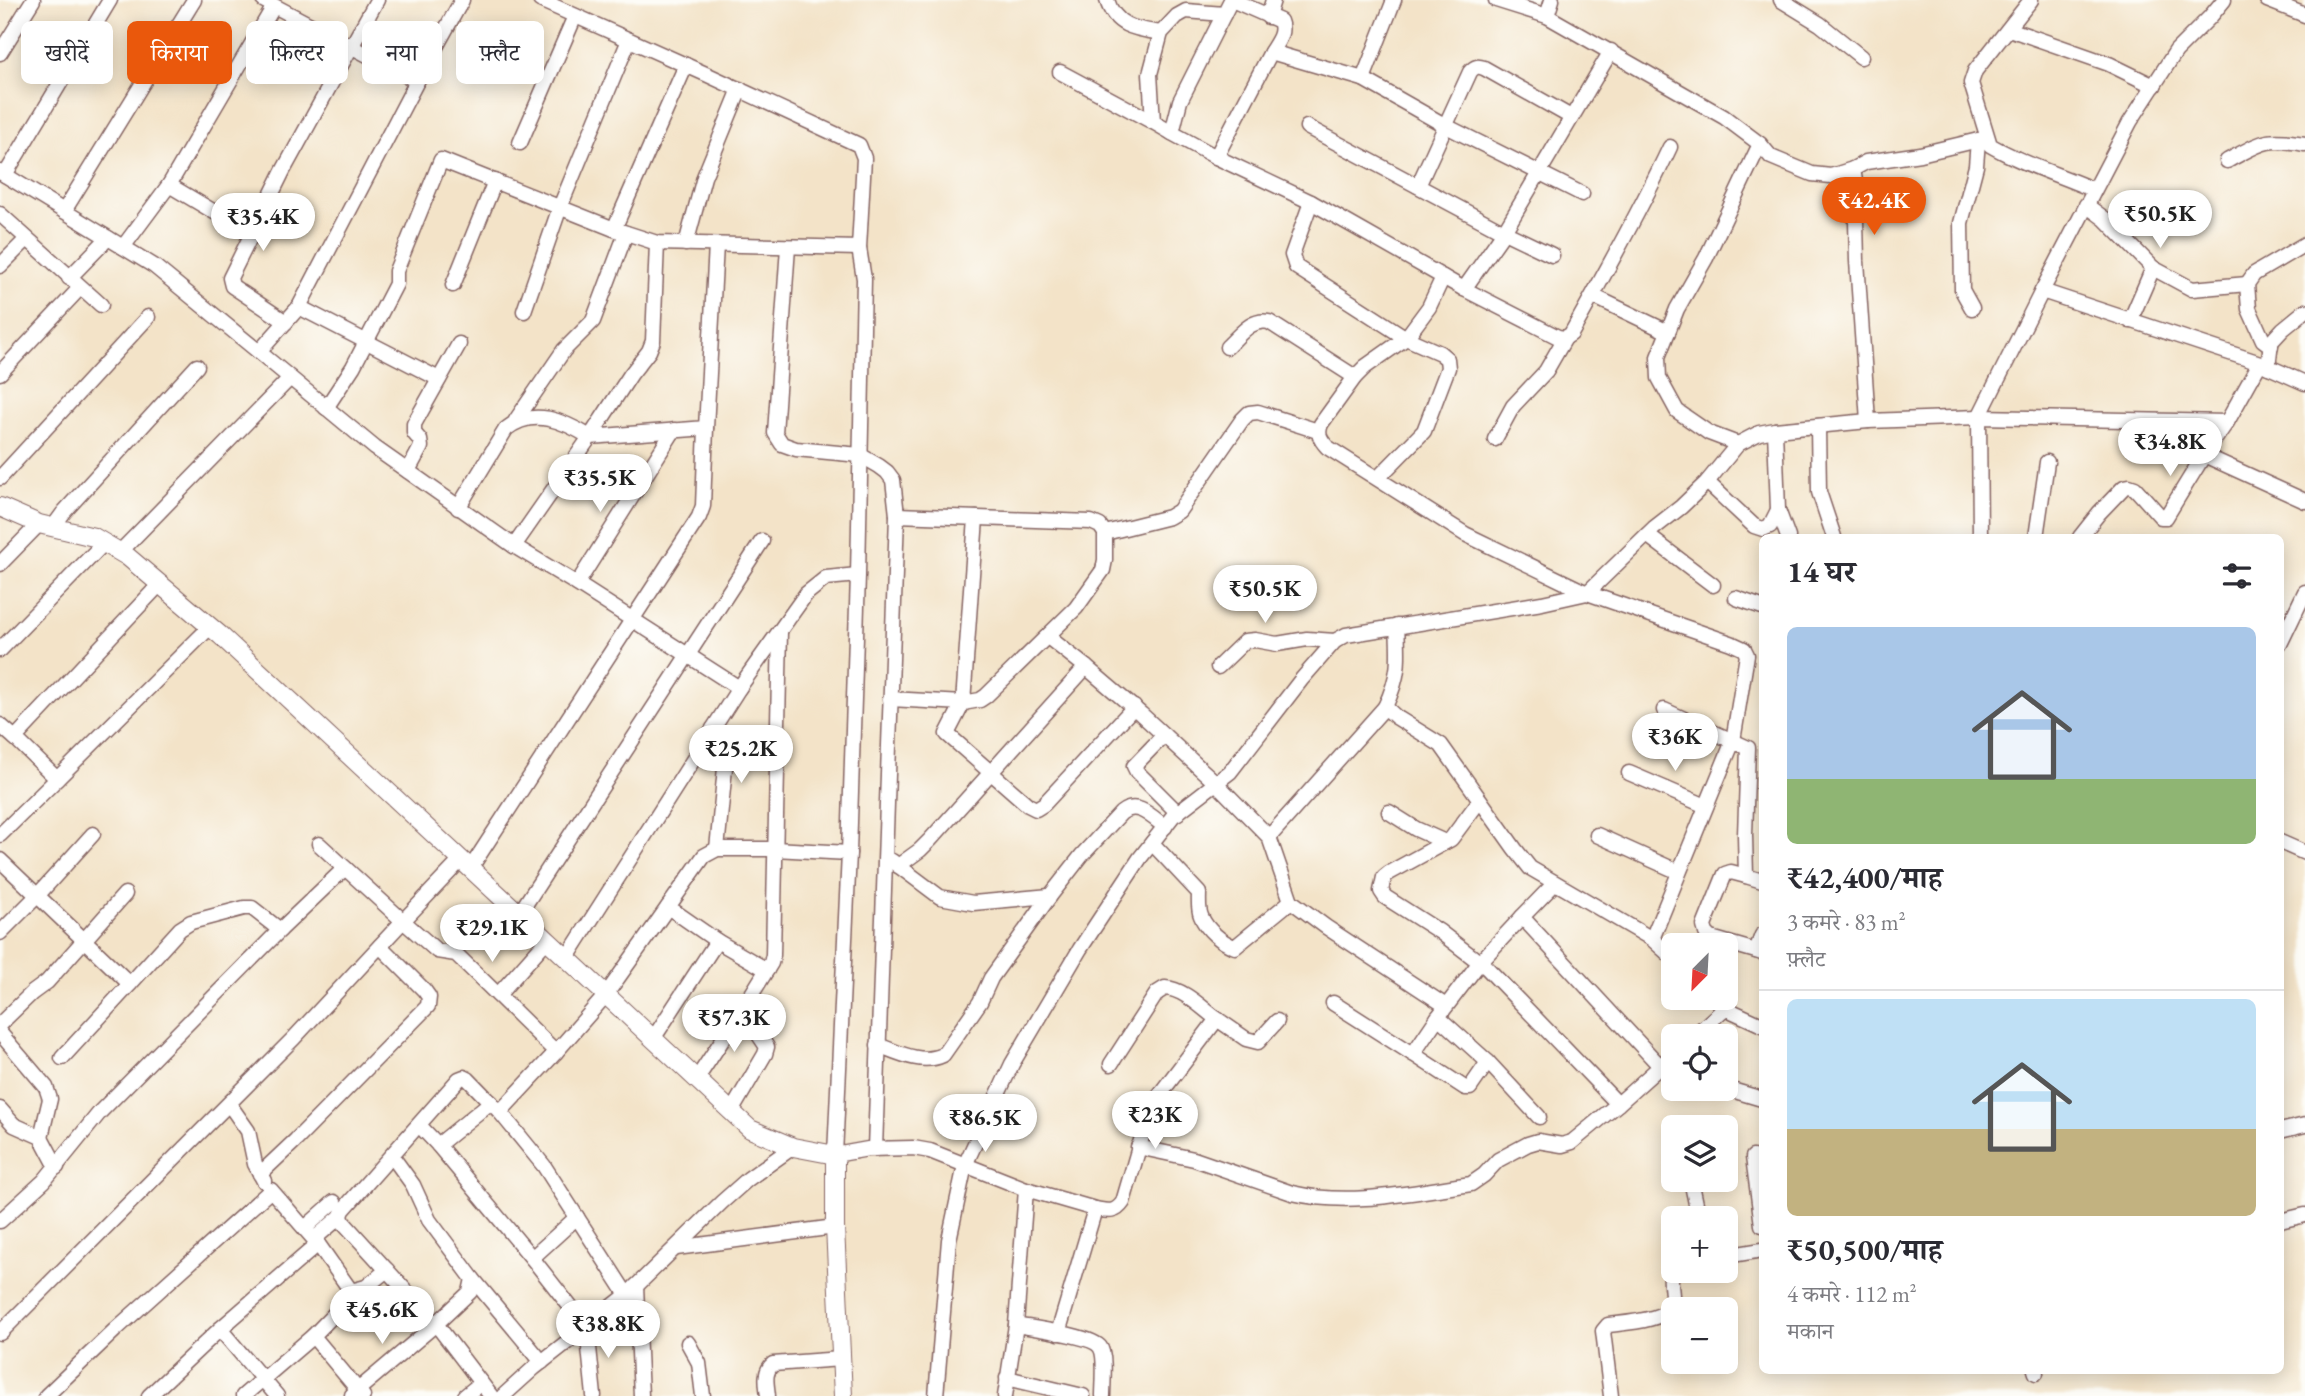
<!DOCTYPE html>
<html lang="hi">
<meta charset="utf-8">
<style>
:root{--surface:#fff;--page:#f7f7f7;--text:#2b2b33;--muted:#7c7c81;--line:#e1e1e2;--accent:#ea580c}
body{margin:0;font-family:"EB Garamond","Noto Serif Devanagari",serif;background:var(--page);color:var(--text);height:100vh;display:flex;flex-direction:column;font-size:26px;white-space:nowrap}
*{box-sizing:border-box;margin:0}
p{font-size:23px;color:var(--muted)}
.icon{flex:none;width:38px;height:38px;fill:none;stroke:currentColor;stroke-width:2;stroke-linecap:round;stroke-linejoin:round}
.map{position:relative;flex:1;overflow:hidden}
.side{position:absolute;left:1759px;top:534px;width:525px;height:840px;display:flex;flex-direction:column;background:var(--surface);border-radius:10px;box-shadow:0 4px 18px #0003}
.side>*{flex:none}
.top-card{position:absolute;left:21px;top:21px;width:665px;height:63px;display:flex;gap:14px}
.needle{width:46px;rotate:204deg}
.tools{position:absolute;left:1661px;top:933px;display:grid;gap:14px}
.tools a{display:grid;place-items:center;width:77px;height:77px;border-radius:10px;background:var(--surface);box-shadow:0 4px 18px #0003;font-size:35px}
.price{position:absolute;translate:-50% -60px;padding:0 16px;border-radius:24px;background:#fff;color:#222;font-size:23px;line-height:46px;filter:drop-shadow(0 2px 4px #0008)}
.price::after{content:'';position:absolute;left:50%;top:42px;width:21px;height:16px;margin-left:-10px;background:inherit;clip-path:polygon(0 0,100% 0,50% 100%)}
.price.selected{background:var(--accent);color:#fff}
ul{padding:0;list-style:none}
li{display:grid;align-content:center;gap:14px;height:371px;padding:0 28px}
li+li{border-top:2px solid var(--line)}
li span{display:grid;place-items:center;height:217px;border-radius:10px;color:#555}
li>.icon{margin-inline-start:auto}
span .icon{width:126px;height:126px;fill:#fffc;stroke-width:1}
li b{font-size:30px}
h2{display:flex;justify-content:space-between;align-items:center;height:84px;padding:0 28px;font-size:30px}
.pill{padding:0 24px;border-radius:10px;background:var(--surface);box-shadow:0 4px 18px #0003;font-size:24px;line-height:63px}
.pill.selected{background:var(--accent);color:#fff}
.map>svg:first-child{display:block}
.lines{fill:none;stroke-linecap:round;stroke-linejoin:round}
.minor-casing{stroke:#856462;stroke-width:17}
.tertiary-casing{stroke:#856462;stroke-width:20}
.minor{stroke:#fff;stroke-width:14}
.tertiary{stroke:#fff;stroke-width:18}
</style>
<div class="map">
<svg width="2305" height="1396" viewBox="0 0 2305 1396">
<rect width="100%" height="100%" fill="#fdfcf7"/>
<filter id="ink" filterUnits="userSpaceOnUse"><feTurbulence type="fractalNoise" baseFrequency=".0143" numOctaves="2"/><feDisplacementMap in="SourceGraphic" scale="14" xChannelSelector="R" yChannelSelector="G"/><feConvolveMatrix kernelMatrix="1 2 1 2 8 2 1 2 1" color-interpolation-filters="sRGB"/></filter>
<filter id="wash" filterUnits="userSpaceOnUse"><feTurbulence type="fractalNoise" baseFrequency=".00686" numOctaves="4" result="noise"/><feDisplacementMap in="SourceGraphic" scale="28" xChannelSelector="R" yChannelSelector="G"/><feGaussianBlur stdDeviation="1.57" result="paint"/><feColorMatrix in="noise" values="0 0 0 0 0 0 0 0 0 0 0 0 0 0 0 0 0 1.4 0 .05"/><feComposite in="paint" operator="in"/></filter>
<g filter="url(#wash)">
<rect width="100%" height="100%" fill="#f3e3c8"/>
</g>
<g filter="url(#ink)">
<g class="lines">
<!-- minor casing -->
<g class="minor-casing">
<g id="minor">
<polyline points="263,0 417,81"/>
<path d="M1107 0C1115 27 1136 29 1161 33"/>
<path d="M1231 0 1180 101 1172 133 1216 157 1311 202 1464 289 1558 337 1565 338 1571 334C1606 272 1640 211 1670 147"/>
<path d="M1232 0 1280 21C1285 33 1277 42 1271 52L1363 79 1446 126 1582 194"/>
<polyline points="1496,0 1547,16 1724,117 1760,144 1706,258 1677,309 1658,357 1659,378 1677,411 1709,433 1738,444"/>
<polyline points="1781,0 1820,24 1861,57"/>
<path d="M2031 0 1975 71 1971 83 1990 145C2022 164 2060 175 2094 190"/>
<polyline points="2267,0 2305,15"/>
<polyline points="1547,16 1552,0"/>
<polyline points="1268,17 1273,0"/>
<polyline points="2009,29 2109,64 2154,86"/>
<polyline points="0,53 33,0"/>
<polyline points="1060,72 1153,122"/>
<polyline points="1363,79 1394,0"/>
<polyline points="1307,127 1504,232 1552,255"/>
<polyline points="1172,133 1153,122 1150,74 1161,33 1177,16 1186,11 1224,14"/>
<polyline points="520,143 575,16"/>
<polyline points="1760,144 1771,157 1812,174 1831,176 1853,169 1855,181 1857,261 1868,421"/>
<polyline points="1216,157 1271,52"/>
<path d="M2227 161C2263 142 2264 137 2305 144"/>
<polyline points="1853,169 1866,162 1920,154 1987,138"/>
<polyline points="0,172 154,266 259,352 299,307 417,81 462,0"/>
<polyline points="5,175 110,0"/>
<polyline points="169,185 253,235"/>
<path d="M1418 186 1470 72C1475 66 1478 66 1484 68L1571 117"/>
<polyline points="1311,202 1292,255 1296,267 1406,338 1440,353 1447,359 1448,368 1424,431 1378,478"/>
<polyline points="2086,205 2105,219 2153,268 2130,321"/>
<polyline points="64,211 194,0"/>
<polyline points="0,214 101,305"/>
<polyline points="614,229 686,65"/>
<polyline points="686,244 704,177 740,89"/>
<polyline points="123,247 169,185 274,6"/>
<polyline points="788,247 775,433 782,444 796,449 860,455 879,466 887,472 893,480 897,515 875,1149"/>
<polyline points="859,248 864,279 858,575 849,853 835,1155 868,1149 913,1148 930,1151 1026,1189 1095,1209"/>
<polyline points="0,266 27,239"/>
<polyline points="2153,268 2192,289 2247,284"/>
<path d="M1443 277 1429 307 1406 338 1365 367 1355 377 1321 424C1317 434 1320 439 1327 447L1465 534 1587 593 1731 643 1744 649 1747 655 1733 741 1652 939"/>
<polyline points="69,278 108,238"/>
<polyline points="453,285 495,181"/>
<polyline points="1464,289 1504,232 1611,51"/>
<polyline points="2042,291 2130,122 2176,51 2210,17 2224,0"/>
<polyline points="1593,296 1668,332"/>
<polyline points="299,307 439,379"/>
<polyline points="1972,308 1962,290 1961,223 1976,166 1978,140"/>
<polyline points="524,311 560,207 629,40"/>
<polyline points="286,322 232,286 230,278 283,171 377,0"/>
<polyline points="2271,346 2263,340 2249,309 2247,284 2254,274 2305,244"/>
<path d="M1227 347C1240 335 1251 318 1269 322L1355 377"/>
<polyline points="259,352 375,448 514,546 590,437 706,428 716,245"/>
<polyline points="2268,367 2271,342 2283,329 2305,311"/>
<polyline points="0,373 80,288"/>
<polyline points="326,408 353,367 396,284 396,271 441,160 614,229 657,243 859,248 864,158 859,145 708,75 540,0"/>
<polyline points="516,420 564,350 593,321 626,233"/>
<polyline points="2227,422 2204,455 2305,501"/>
<polyline points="1818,426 1819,492 1834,537"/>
<polyline points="1495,439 1513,406 1546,371 1565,338"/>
<polyline points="408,471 421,447 420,440 414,433 414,424 459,344"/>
<polyline points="0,478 148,317"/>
<polyline points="1707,482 1754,526 1763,529 1770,526 1778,510 1775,430"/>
<path d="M458 508 506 429C533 407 564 421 590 437L631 374 649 351 653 341 657 243"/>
<polyline points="1778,510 1788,537"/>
<polyline points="897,515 1091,522 1100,526 1105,533 1105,560 1103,570 1076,608 986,696 980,700 963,703 947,734 1028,805 1036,809 1044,804 1134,707"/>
<polyline points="53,527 64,512 197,366"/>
<polyline points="1105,533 1169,517 1179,511 1242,420 1249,413 1258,412 1318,431"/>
<polyline points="1647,535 1713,585"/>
<polyline points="1980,537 1979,417 2042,291 2260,363 2305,383"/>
<polyline points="2036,537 2047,462"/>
<polyline points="2080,537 2099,513 2124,487 2129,486 2135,488 2161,517 2166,517 2204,455"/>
<polyline points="514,546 577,584 674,430"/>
<polyline points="120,552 290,378"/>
<polyline points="0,564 39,524"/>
<polyline points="160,584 15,738 57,779 210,627"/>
<polyline points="577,584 739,688 806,594 826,578 858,575"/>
<polyline points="1736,598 1762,607"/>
<polyline points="1048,637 1086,667 1141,714 1216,783 1269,837 1291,901 1326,927 1446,1006"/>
<polyline points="2280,644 2305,592"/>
<polyline points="0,650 104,543"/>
<polyline points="1218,667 1245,641 1255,640 1277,644 1307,639 1335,641"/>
<polyline points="890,699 963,703 976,518"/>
<path d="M1385 707C1400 675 1399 660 1397 626"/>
<polyline points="1664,710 1748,748 1745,835 1746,876 1762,881"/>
<polyline points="0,725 15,738"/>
<polyline points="713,729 726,758 717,849"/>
<polyline points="1164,735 1134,766 1137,772 1178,813"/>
<polyline points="1629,773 1706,806"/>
<polyline points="1389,812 1416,829 1445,842"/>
<polyline points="0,835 57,779"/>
<polyline points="1597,835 1679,872"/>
<polyline points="1269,837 1385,707 1396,717 1441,745 1515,849 1530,868 1652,939 1673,958"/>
<polyline points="2280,842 2305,853"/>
<path d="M1152 843 1199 893C1199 900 1198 909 1201 916 1206 929 1222 943 1235 947L1291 901"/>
<polyline points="0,860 130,984 62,1058"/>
<polyline points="461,860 403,921 437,951 456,954 556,1052 605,996 668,907"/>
<polyline points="892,861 940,897 973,903 1050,896"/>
<polyline points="898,866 920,850 930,840 1086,667"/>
<polyline points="470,869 699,517 703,506 706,428"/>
<polyline points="1746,876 1731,872 1725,874 1704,926 1706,933 1711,938 1756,951"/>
<polyline points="1555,883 1522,917 1660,1066"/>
<polyline points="519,914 762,541"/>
<polyline points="1522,917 1480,962 1438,1017 1488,1062 1539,1117"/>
<polyline points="280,930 345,868"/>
<polyline points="0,933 36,897 93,834"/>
<polyline points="1762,935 1756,951 1762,953"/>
<polyline points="717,941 668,907 704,856 717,849 774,849 849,853"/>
<polyline points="566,959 739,688"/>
<polyline points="498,995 546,941"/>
<polyline points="1714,998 1725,1008 1762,1025"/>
<polyline points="1333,1003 1413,1054"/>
<polyline points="1438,1017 1413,1054 1465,1088 1470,1088 1488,1062"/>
<polyline points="0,1024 32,993 47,982 125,894"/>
<polyline points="0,1033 46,1087 50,1099 41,1137"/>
<polyline points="1694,1036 1725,1008"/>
<polyline points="653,1039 717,941 767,970"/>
<path d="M878 1045C899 1053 922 1065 943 1055L980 1002 991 978 1050 896 1082 855 1121 813C1137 800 1152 817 1165 827"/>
<polyline points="556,1052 500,1112 544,1166 627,1295 722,1202 748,1179 793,1147"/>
<path d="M1111 1064 1157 993 1165 988C1184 989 1202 1008 1217 1019"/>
<polyline points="696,1080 742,1010"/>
<polyline points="1725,1088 1762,1099"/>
<polyline points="229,1104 248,1131 255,1164 264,1181"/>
<polyline points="1618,1104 1673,1055"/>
<polyline points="0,1109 14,1125 41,1137 57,1167"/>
<polyline points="731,1112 765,1054 767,1047 742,1010 771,963 773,955 780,631"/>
<polyline points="419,1125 438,1145 532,1258 577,1217"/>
<polyline points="2280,1131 2305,1125"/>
<polyline points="438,1145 491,1102"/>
<path d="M1138 1147 1194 1159 1292 1193C1352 1207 1412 1192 1471 1184L1484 1175 1498 1160 1528 1144 1538 1141 1562 1145 1572 1142 1618 1104 1487 968 1440 932 1385 897 1381 891 1384 877 1389 873 1451 839 1480 800"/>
<polyline points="1753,1157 1762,1225"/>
<polyline points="260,1174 296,1140 428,1006 429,997 424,990 380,946"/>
<polyline points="1691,1180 1699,1218"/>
<polyline points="0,1221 44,1181 100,1112 280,930 252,908 244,908 191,922 180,929 130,984"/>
<polyline points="2280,1221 2305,1215"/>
<polyline points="305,1228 334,1202"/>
<polyline points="314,1239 341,1216"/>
<polyline points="676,1248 835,1227"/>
<polyline points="1726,1256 1762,1250"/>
<polyline points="532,1258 587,1328 594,1396"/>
<polyline points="473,1279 542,1362"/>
<polyline points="636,1286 641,1396"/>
<polyline points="351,1291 366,1287 387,1270"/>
<polyline points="1016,1325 1026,1189"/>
<polyline points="220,1329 318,1244"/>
<polyline points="0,1333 294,1038 403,921 319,844"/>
<path d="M1058 1333 1095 1209C1107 1211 1115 1214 1123 1202L1151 1106 1217 1019 1246 1039 1258 1042 1277 1021"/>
<polyline points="688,1343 699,1363 703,1396"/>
<polyline points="2035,1370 2036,1373"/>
<polyline points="1007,1378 1083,1396"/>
<polyline points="352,1395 436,1324 470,1292 473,1279 429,1220 413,1185 392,1156"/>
<polyline points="46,1396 115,1330 271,1190 318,1244 351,1291 345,1303 313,1336 363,1396"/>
<polyline points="149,1396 220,1329 277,1396"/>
<polyline points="243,1396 313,1336"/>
<polyline points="465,1396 481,1383"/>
<polyline points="491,1396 436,1324 343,1222 341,1216 343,1210 459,1079 464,1077 468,1079 500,1112"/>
<polyline points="503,1396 534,1368 627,1295"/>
<path d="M768 1396C767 1385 763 1372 773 1364L841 1359"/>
<polyline points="936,1396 949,1240 965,1165 1012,1064 1080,949 1140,858 1173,816 1230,772 1301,680 1335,641 1346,635 1542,603 1587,593 1654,528 1681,507 1707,482 1738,444 1759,433 1775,430 1868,421 1979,417 2227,422 2260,363"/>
<path d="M1005 1396 1016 1325C1031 1328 1093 1336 1100 1347 1106 1355 1103 1385 1103 1396"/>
<path d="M1611 1396 1603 1331 1608 1325C1624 1323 1670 1321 1672 1302 1673 1290 1668 1281 1673 1269"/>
</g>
</g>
<!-- tertiary casing -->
<g class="tertiary-casing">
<polyline id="tertiary" points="0,507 39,524 94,537 128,557 220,635 750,1129 793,1147 835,1155 835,1227 843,1396"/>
</g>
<!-- minor -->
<use href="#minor" class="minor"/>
<!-- tertiary -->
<use href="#tertiary" class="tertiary"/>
</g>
</g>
</svg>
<div class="tools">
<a><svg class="needle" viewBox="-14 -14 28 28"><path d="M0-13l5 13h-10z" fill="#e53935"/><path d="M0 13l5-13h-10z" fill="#7c7c81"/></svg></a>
<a><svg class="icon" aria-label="locate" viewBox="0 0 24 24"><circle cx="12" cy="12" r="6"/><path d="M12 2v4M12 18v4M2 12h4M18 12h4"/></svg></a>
<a><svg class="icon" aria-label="layers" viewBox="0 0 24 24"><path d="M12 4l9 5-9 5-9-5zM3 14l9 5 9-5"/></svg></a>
<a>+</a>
<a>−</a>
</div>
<b class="price selected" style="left:1874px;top:237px">₹42.4K</b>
<b class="price" style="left:2160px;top:250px">₹50.5K</b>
<b class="price" style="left:263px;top:253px">₹35.4K</b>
<b class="price" style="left:2170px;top:478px">₹34.8K</b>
<b class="price" style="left:600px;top:514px">₹35.5K</b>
<b class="price" style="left:1265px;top:625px">₹50.5K</b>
<b class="price" style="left:1675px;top:773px">₹36K</b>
<b class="price" style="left:741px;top:785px">₹25.2K</b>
<b class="price" style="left:492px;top:964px">₹29.1K</b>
<b class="price" style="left:734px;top:1054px">₹57.3K</b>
<b class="price" style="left:1155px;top:1151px">₹23K</b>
<b class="price" style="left:985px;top:1154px">₹86.5K</b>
<b class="price" style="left:382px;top:1346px">₹45.6K</b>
<b class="price" style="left:608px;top:1360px">₹38.8K</b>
<div class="top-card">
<a class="pill">खरीदें</a>
<a class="pill selected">किराया</a>
<a class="pill">फ़िल्टर</a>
<a class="pill">नया</a>
<a class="pill">फ़्लैट</a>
</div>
<section class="side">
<h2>14 घर<svg class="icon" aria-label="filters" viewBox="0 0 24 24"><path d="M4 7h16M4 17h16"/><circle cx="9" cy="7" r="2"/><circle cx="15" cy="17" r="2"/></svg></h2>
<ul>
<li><span style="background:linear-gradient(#a9c7e8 70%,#8fb573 0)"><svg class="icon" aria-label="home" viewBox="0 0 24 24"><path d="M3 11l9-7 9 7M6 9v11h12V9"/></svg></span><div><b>₹42,400/माह</b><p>3 कमरे · 83 m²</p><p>फ़्लैट</p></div></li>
<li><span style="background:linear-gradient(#bfe0f5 60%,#c2b280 0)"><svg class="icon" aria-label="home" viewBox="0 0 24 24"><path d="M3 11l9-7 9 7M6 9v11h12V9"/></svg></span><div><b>₹50,500/माह</b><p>4 कमरे · 112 m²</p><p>मकान</p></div></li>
</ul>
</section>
</div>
